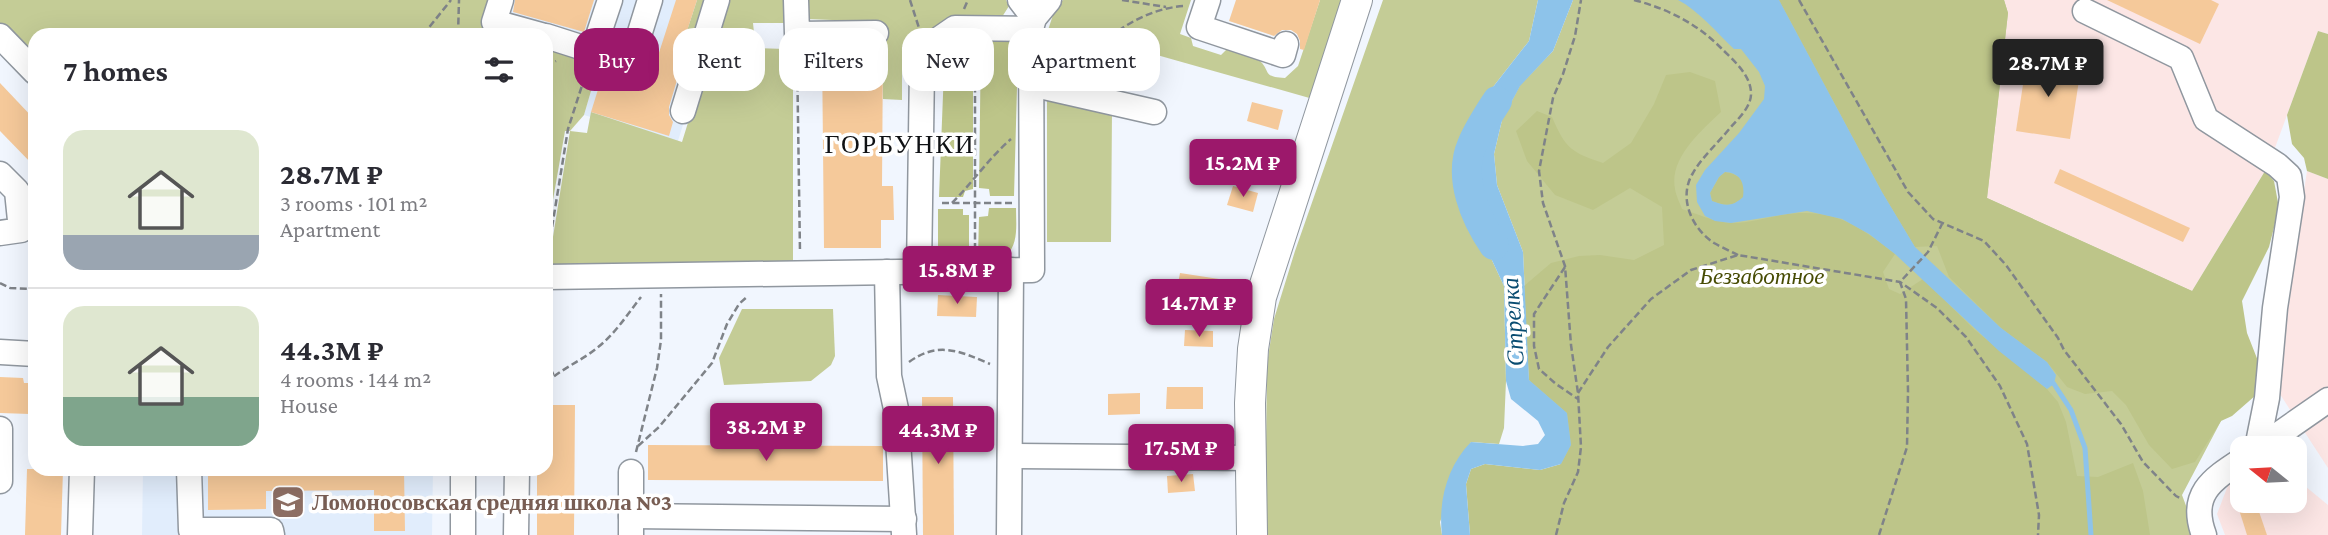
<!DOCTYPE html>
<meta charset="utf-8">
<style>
:root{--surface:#fff;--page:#f2f2f3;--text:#2b2b33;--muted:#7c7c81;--line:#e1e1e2;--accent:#9c186b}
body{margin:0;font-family:"Crimson Pro",serif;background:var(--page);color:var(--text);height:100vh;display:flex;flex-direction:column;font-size:26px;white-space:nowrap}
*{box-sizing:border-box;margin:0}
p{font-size:23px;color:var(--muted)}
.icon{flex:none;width:38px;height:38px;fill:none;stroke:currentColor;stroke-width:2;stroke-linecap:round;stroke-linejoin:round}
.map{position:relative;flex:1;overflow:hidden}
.details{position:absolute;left:28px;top:28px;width:525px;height:448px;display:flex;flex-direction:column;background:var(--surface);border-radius:21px;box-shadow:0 7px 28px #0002}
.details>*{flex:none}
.banner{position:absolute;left:574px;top:28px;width:665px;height:63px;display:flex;gap:14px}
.needle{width:46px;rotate:288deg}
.tools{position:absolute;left:2230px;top:436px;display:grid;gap:14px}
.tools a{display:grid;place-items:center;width:77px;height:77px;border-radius:14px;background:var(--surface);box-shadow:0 7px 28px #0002;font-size:35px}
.price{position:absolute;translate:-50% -60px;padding:0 16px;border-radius:7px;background:var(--accent);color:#fff;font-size:23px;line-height:46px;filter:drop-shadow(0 2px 4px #0008)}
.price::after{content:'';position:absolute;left:50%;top:42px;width:21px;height:16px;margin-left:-10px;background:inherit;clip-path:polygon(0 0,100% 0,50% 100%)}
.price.active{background:#222;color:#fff}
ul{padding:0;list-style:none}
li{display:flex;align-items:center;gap:21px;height:175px;padding:0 35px}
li+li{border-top:2px solid var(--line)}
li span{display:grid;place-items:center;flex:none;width:196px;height:140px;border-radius:21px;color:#555}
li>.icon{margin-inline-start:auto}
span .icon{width:84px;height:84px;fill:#fffc;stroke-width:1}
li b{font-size:30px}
h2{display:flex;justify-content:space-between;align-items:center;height:84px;padding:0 35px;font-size:30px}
.tag{padding:0 24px;border-radius:21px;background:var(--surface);box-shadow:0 7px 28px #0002;font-size:24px;line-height:63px}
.tag.active{background:var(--accent);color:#fff}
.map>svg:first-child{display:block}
.built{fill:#e1edfc}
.industrial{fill:#fce6e5}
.green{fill:#c4cc96}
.forest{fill:#bdc589}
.water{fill:#8dc3ea;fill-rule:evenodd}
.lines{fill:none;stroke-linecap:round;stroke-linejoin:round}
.stream{stroke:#8dc3ea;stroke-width:5}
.river{stroke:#8dc3ea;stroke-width:30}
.building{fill:#f5c99a}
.minor-casing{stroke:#90979f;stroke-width:27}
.major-casing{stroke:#90979f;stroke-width:32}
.path{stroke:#7f8388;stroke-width:2.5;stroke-dasharray:7 3.5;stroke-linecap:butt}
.minor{stroke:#fff;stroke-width:24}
.major{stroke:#fff;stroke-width:30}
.labels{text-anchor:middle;stroke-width:7;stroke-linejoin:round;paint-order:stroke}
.park-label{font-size:23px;font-style:italic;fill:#474c04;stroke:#fff}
.education-label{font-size:23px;font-weight:bold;fill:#785e54;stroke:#fff;text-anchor:start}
.water-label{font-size:24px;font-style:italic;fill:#084c71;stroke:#fff}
.quarter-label{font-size:26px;letter-spacing:2px;fill:#0f1114;stroke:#fff}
</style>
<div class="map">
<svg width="2328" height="535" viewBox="0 0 2328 535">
<rect width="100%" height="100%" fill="#f1f6fe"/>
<!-- built -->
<g class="built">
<polygon points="496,0 722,0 677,144 584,115 600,60 518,35"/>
<polygon points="143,469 433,469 432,535 142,535"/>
</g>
<!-- industrial -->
<g class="industrial">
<polygon points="2004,0 2328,0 2328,34 2318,31 2269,164 2192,291 1987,198 2008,13"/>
<polygon points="2307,171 2328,179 2328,468 2274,385"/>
<polygon points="2242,470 2242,500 2294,500 2294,477 2328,505 2328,535 2225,535 2217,514 2232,475"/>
</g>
<!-- green -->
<g class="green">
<polygon points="0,0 496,0 518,35 35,35 35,62 0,26"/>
<polygon points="697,0 704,0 688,52 681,49"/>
<polygon points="726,0 791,0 791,23 753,23 754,33 729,33 728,47 785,49 785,55 793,55 793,264 548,268 570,131 565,131 546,240 546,43 600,60 584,115 570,131 587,133 591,112 682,142"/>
<polygon points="801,0 1006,0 1009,6 1002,17 918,47 902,47 902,100 883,99 882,22 807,19"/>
<path d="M1063 0H1191L1180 34 1191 38 1193 46 1221 55 1230 46C1238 49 1251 53 1258 59 1272 71 1261 77 1285 78L1298 66 1320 0H1344L1313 99 1111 42 1101 83 1112 110 1111 242H1047V33L1055 9Z"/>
<polygon points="1383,0 1538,0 1529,41 1493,87 1473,149 1469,193 1483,241 1504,286 1506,381 1504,428 1499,444 1471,442 1440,522 1442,535 1265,535 1267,364 1274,319 1295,251"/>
<polygon points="1573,0 2004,0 2008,13 1987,198 2192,291 2221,421 2182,495 2197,535 1470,535 1561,464 1529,380 1523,252 1497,185 1494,154 1502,120 1520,85 1553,51"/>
<polygon points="742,309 833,309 835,356 831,365 811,381 724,385 719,358"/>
</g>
<!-- forest -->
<g class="forest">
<polygon points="1779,0 2004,0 2008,13 1987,198 2192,291 2265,171 2274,181 2279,208 2269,247 2242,301 2247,333 2260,366 2256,395 2232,416 2221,421 2195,462 2172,469 2149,445 2126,405 2112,391 2085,394 2067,387 2047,362 2001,328 1949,277 1937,246 1915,247 1882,192"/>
<polygon points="2318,31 2328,34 2328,179 2307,171 2304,158 2292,144 2287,115"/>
<polygon points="973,37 973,189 965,191 963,197 939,197 945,44 950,39"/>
<polygon points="981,37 1013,40 1018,51 1014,196 990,196 989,189 979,188"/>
<path d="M1690 72 1715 81 1721 112C1701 131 1669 158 1675 189 1676 196 1680 203 1682 209 1697 214 1713 221 1729 223 1746 224 1765 218 1782 215 1832 207 1857 224 1895 254L1883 272 1889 289 1900 294 1923 279 1975 330 2047 389 2058 402 2066 422 2077 476 2098 477 2133 463 2143 491 2150 535H1470L1466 484 1471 469 1485 464 1540 470 1561 464 1571 445 1567 413 1529 380 1524 286 1551 263 1579 256 1600 255 1634 260 1664 245 1662 207 1630 188 1593 210 1555 195 1527 161 1516 131 1537 111 1552 117C1566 149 1571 152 1603 163L1631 143 1654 104 1666 75Z"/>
<path d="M1725 172C1741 174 1745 182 1744 197 1732 207 1726 206 1712 201L1710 193 1719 177Z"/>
<path d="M989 208H1016C1016 225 1019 245 1005 257H978L979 217 988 216Z"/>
<polygon points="938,209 963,209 963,215 969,215 969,258 947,258 938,250"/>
</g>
<!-- water -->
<g class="water">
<path d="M1538 0H1573L1553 51 1520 86 1502 120 1494 154 1497 185 1523 252 1529 380 1567 413 1571 445 1561 464 1540 470 1485 464 1471 469 1466 484 1470 535H1442C1438 502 1447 466 1471 442L1523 446 1538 444 1545 435 1538 421 1511 399 1506 381 1504 286 1483 241 1469 193 1473 149 1493 87 1529 41Z"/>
<path d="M1678 0H1779L1882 192 1915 247 2001 328 2047 362 2056 375 2054 384 2047 389 1999 351 1895 254 1869 234 1842 219 1807 211 1731 223 1715 221 1705 216 1697 202 1696 185 1705 170 1739 133 1764 99 1765 86 1759 72 1741 49H1734C1717 33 1698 10 1678 0ZM1725 172C1740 173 1745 182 1743 197 1732 207 1726 206 1712 201L1710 193 1719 177Z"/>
</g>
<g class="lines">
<!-- stream -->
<polyline class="stream" points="2054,384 2071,410 2085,448 2091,535"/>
<!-- river -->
<path class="river" d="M1494 245C1475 218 1458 177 1472 145 1478 130 1488 115 1497 101"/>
</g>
<!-- building -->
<g class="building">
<polygon points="515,0 594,0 584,32 513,12"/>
<polygon points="676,0 697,0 675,68 680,70 669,107 669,115 673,122 669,136 591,112 611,48 623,52 631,59 643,58 656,62"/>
<polygon points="1236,0 1320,0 1304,50 1300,49 1300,41 1297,34 1291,30 1282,30 1274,36 1229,21"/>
<polygon points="2107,0 2211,0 2219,4 2200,44"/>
<rect x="728" y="33" width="26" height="15"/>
<polygon points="883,46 882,186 893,186 894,220 881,220 881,248 824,248 822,49"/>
<polygon points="2027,58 2081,67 2070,139 2016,131"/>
<polygon points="0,83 35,120 35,167 0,131"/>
<polygon points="1252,102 1283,110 1278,130 1247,121"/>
<polygon points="2060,169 2190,228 2183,242 2054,183"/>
<polygon points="1233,186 1258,193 1253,212 1227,205"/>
<polygon points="1180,273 1219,279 1216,300 1176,294"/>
<polygon points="938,295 977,297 976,317 937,316"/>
<polygon points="1185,330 1213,331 1213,347 1184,346"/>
<polygon points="0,377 23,378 24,383 30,383 30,414 0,413"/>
<polygon points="1167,387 1203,387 1203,409 1166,409"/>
<polygon points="1140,393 1140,414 1108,415 1108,394"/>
<polygon points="922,397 953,397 954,535 923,535"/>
<polygon points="546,405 575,405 574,535 537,535 537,469 546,469"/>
<polygon points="648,445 883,446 883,481 648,480"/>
<polygon points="27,469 63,469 61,535 25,535"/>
<polygon points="208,469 404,469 405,531 374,531 374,490 266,491 266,509 208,510"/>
<polygon points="1193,474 1195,491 1168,493 1167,476"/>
<polygon points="2236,500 2255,500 2267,535 2247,535"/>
</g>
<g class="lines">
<!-- minor casing -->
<g class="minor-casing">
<g id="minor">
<polyline points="501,0 494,22 541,35"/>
<polyline points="796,0 797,34 876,33"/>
<polyline points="1020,0 1034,18"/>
<polyline points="1208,0 1199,27 1283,55 1286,44"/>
<polyline points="2085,11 2181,58 2206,119 2277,165 2289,176 2292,197 2275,308 2267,398 2257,448"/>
<polyline points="0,36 35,72"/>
<polyline points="546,36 593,51 610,0"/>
<polyline points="636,45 650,0"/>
<polyline points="1031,84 1154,112"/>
<polyline points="683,111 717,0"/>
<polyline points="0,174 17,191 21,230 0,233"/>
<polyline points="919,271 922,68 926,48 955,28 1031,29"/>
<polyline points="887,272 889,376 896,409 904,534"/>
<polyline points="546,277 1032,270 1031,29 1034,18 1049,0"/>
<polyline points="0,352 35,354"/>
<polyline points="0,429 0,481"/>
<polyline points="2259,448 2328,400"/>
<polyline points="1010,456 1251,458"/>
<polyline points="189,469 191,530 271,530 272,535"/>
<polyline points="631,516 904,519"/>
<polyline points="80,535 82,469"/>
<polyline points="463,535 463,469"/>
<polyline points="516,535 517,469"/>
<polyline points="631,535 631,472"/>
<polyline points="1009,535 1011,270"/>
<path d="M2204 535C2189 495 2211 480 2242 460"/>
</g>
</g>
<!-- major casing -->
<g class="major-casing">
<polyline id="major" points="1252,535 1250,403 1253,349 1261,297 1357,0"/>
</g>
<!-- path -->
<g class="path">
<polyline points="910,0 919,28"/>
<polyline points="1122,0 1166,7"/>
<path d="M1634 0C1668 9 1696 23 1721 48 1733 60 1750 74 1751 92 1752 106 1739 118 1730 128 1718 143 1702 157 1693 173 1678 197 1691 228 1714 243 1721 247 1730 251 1738 255"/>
<polyline points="1799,0 1908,192 1933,219 1984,241 2006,265 2058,338 2064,350 2121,424 2143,462 2176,496 2182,499"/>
<polyline points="964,9 968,0"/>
<polyline points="423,35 451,0"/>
<polyline points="458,35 459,0"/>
<polyline points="797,53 800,252"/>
<polyline points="546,66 556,61"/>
<path d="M1070 71C1102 41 1138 9 1184 6"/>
<polyline points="942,203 1012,203"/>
<path d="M952 203C973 182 989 158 1011 139"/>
<polyline points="975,250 975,50"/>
<polyline points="547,258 568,129 587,70"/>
<polyline points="1565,267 1534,314 1534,346 1539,369 1556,384 1578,399"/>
<polyline points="0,283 10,288 35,289"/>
<polyline points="546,359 554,376"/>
<path d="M909 362C938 341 960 351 990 364"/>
<path d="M546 383C561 369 581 361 597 348 615 334 627 315 641 297"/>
<polyline points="1578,393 1608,347 1651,299 1691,270 1738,255 1900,282 1937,308 1966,337 2000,386 2027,444 2039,515 2038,535"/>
<polyline points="638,446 659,427 712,363 727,324 739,304 748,296"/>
<polyline points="636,452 657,368 661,340 661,294"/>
<polyline points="1556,535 1564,503 1578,472 1581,447 1578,393 1571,345 1565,266 1543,203 1539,171 1553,98 1563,74 1575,36 1581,0"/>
<polyline points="1879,535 1907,447 1908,391 1906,299 1900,282 1928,252 1942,224"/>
</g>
<!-- minor -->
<use href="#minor" class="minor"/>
<!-- major -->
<use href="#major" class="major"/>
</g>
<!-- icons -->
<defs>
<g id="school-square" transform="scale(1.75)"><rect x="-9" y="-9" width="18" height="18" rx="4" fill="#8d6e63" stroke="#fff"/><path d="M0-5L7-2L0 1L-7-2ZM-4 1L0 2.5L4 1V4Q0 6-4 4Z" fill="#fff"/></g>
</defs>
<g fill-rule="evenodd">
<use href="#school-square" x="288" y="502"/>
</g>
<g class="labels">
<!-- park labels -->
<g class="park-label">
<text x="1762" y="284">Беззаботное</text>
</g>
<!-- education labels -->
<g class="education-label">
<text x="312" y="510">Ломоносовская средняя школа №3</text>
</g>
<!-- water labels -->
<g class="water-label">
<text transform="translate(1513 322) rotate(-94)" y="8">Стрелка</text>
</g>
<!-- quarter labels -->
<g class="quarter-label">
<text x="900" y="153">ГОРБУНКИ</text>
</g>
</g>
</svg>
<div class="tools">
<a><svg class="needle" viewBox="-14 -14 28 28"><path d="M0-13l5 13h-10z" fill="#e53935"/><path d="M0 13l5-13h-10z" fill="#7c7c81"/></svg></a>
</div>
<b class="price active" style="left:2048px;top:99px">28.7M ₽</b>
<b class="price" style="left:1243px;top:199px">15.2M ₽</b>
<b class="price" style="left:957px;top:306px">15.8M ₽</b>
<b class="price" style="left:1199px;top:339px">14.7M ₽</b>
<b class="price" style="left:766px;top:463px">38.2M ₽</b>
<b class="price" style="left:938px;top:466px">44.3M ₽</b>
<b class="price" style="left:1181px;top:484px">17.5M ₽</b>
<div class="banner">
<a class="tag active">Buy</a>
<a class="tag">Rent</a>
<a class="tag">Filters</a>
<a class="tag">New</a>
<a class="tag">Apartment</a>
</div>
<section class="details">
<h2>7 homes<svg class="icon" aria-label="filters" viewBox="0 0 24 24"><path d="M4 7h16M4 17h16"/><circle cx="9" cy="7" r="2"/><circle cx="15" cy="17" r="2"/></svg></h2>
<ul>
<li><span style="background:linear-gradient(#dfe7d0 75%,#9aa5b1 0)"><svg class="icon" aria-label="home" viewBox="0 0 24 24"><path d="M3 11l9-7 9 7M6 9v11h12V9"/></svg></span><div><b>28.7M ₽</b><p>3 rooms · 101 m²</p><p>Apartment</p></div></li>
<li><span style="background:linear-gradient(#dfe7d0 65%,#7fa58c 0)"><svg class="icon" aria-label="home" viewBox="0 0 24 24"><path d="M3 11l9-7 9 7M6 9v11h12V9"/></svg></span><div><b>44.3M ₽</b><p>4 rooms · 144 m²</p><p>House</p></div></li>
</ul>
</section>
</div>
